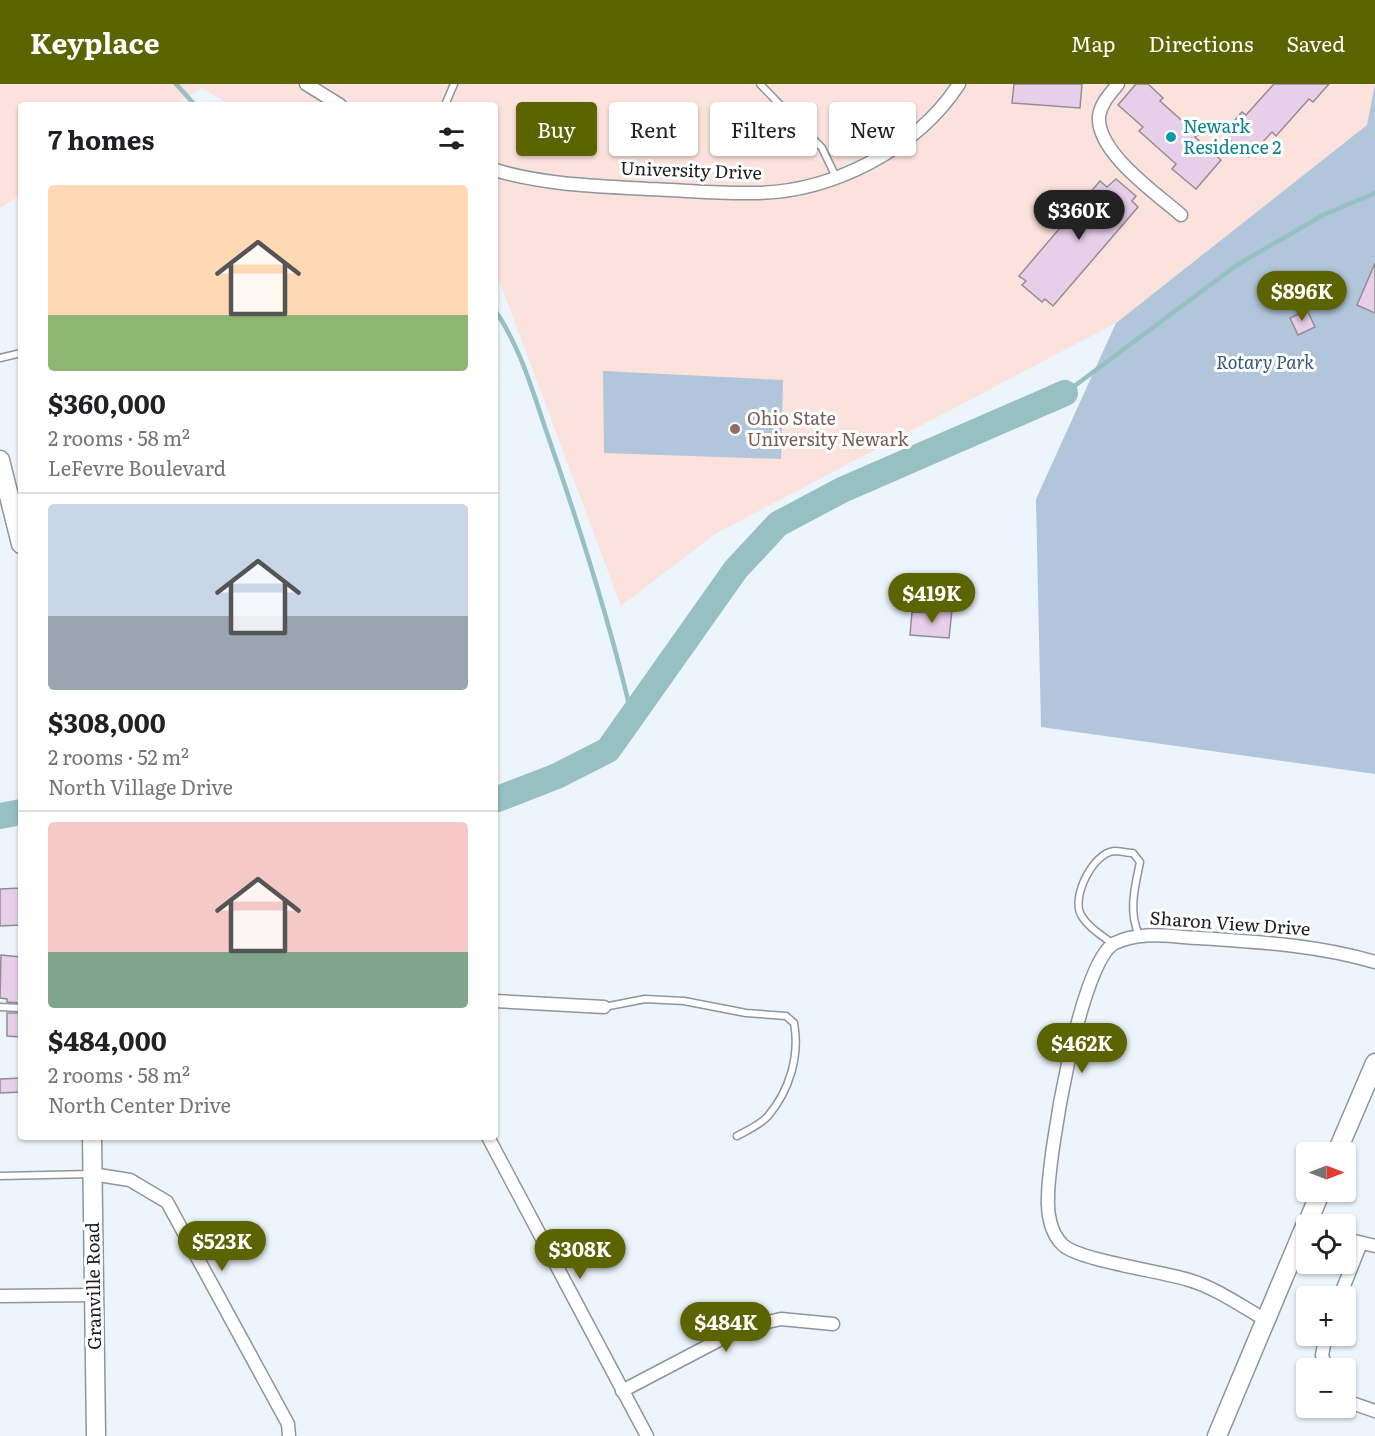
<!DOCTYPE html>
<meta charset="utf-8">
<style>
:root{--surface:#fff;--page:#f2f2f2;--text:#202124;--muted:#757577;--line:#e0e0e0;--accent:#5c6301}
body{margin:0;font-family:Literata,serif;background:var(--page);color:var(--text);height:100vh;display:flex;flex-direction:column;font-size:22px;white-space:nowrap}
*{box-sizing:border-box;margin:0}
p{font-size:20px;color:var(--muted)}
.icon{flex:none;width:33px;height:33px;fill:none;stroke:currentColor;stroke-width:2;stroke-linecap:round;stroke-linejoin:round}
.map{position:relative;flex:1;overflow:hidden}
.drawer{position:absolute;left:18px;top:18px;width:480px;height:1038px;display:flex;flex-direction:column;background:var(--surface);border-radius:6px;box-shadow:0 2px 4px #0004}
.drawer>*{flex:none}
.guide{position:absolute;left:516px;top:18px;width:570px;height:54px;display:flex;gap:12px}
.needle{width:39px;rotate:90deg}
.tools{position:absolute;left:1296px;top:1058px;display:grid;gap:12px}
.tools a{display:grid;place-items:center;width:60px;height:60px;border-radius:6px;background:var(--surface);box-shadow:0 2px 4px #0004;font-size:30px}
.price{position:absolute;translate:-50% -51px;padding:0 14px;border-radius:21px;background:var(--accent);color:#fff;font-size:20px;line-height:39px;filter:drop-shadow(0 2px 3px #0008)}
.price::after{content:'';position:absolute;left:50%;top:36px;width:18px;height:14px;margin-left:-9px;background:inherit;clip-path:polygon(0 0,100% 0,50% 100%)}
.price.selected{background:#222;color:#fff}
ul{padding:0;list-style:none}
li{display:grid;align-content:center;gap:12px;height:318px;padding:0 30px}
li+li{border-top:2px solid var(--line)}
li span{display:grid;place-items:center;height:186px;border-radius:6px;color:#555}
li>.icon{margin-inline-start:auto}
span .icon{width:108px;height:108px;fill:#fffc;stroke-width:1}
li b{font-size:26px}
h2{display:flex;justify-content:space-between;align-items:center;height:72px;padding:0 30px;font-size:26px}
.tag{padding:0 21px;border-radius:6px;background:var(--surface);box-shadow:0 2px 4px #0004;font-size:21px;line-height:54px}
.tag.selected{background:var(--accent);color:#fff}
header{display:flex;align-items:center;gap:36px;box-sizing:border-box;height:84px;padding:0 30px;background:var(--accent);color:#fff}
header strong{font-size:28px}
nav{display:flex;gap:33px;margin-inline-start:auto;font-size:21px}
.map>svg:first-child{display:block}
.education{fill:#fce2dc}
.green{fill:#b1c5db}
.lines{fill:none;stroke-linecap:round;stroke-linejoin:round}
.stream{stroke:#96c0c1;stroke-width:4.5}
.river{stroke:#96c0c1;stroke-width:26}
.building{fill:#e7cee9;stroke:#948c94;stroke-width:1.5}
.lane-casing{stroke:#8e959d;stroke-width:9}
.street-casing{stroke:#8e959d;stroke-width:15}
.secondary-casing{stroke:#8e959d;stroke-width:21}
.lane{stroke:#fff;stroke-width:6}
.street{stroke:#fff;stroke-width:12}
.secondary{stroke:#fff;stroke-width:18}
.culture-dot{fill:#0f9aa8;stroke:#fff;stroke-width:2}
.education-dot{fill:#8d6e63;stroke:#fff;stroke-width:2}
.labels{text-anchor:middle;stroke-width:6;stroke-linejoin:round;paint-order:stroke}
.culture-label{font-size:18px;fill:#0d838f;stroke:#fff;text-anchor:start}
.street-label{font-size:18px;fill:#1b1e21;stroke:#fff}
.park-label{font-size:18px;font-style:italic;fill:#32577c;stroke:#fff}
.education-label{font-size:18px;fill:#785e54;stroke:#fff;text-anchor:start}
</style>
<header>
<strong>Keyplace</strong>
<nav><a>Map</a><a>Directions</a><a>Saved</a></nav>
</header>
<div class="map">
<svg width="1375" height="1352" viewBox="0 0 1375 1352">
<rect width="100%" height="100%" fill="#ecf4fc"/>
<!-- education -->
<polygon class="education" points="0,0 1375,0 1367,41 1116,239 715,450 621,522 495,185 495,21 231,21 202,4 173,21 21,21 21,111 0,124"/>
<!-- green -->
<g class="green">
<polygon points="1375,0 1375,690 1041,643 1036,415 1116,239 1367,41"/>
<polygon points="603,287 783,296 781,375 604,369"/>
</g>
<g class="lines">
<!-- stream -->
<g class="stream">
<polyline points="176,0 195,21"/>
<path d="M495 226C521 264 533 309 548 352 580 444 610 538 632 633"/>
<polyline points="1065,309 1237,181 1323,131 1375,109"/>
</g>
<!-- river -->
<g class="river">
<polyline points="495,716 557,692 608,666 736,485 778,440 842,406 1065,309"/>
<polyline points="0,732 21,728"/>
</g>
</g>
<!-- building -->
<g class="building">
<polygon points="1014,0 1082,0 1080,24 1012,19"/>
<polygon points="1136,0 1148,0 1163,14 1160,17 1198,51 1195,53 1221,76 1196,105 1172,85 1176,80 1139,47 1143,43 1118,21"/>
<polygon points="1274,0 1329,0 1313,18 1309,15 1276,52 1272,48 1249,73 1223,50 1242,28 1246,31"/>
<polygon points="1116,95 1136,112 1132,117 1138,123 1053,222 1045,215 1042,218 1022,201 1026,197 1019,192 1100,97 1107,103"/>
<polygon points="1375,179 1375,229 1357,221"/>
<polygon points="1307,226 1315,243 1298,251 1290,234"/>
<polygon points="938,525 952,526 949,554 910,551 912,528 938,529"/>
<polygon points="21,804 21,841 0,842 0,805"/>
<polygon points="1,871 21,873 21,919 7,918 7,915 0,914"/>
<polygon points="7,929 21,929 21,953 7,952"/>
<polygon points="21,994 21,1008 0,1009 0,995"/>
</g>
<g class="lines">
<!-- lane casing -->
<g class="lane-casing">
<g id="lane">
<polyline points="760,0 822,64 836,93"/>
<polyline points="445,21 454,0"/>
<polyline points="0,274 21,269"/>
<path d="M1112 859C1101 851 1088 843 1081 831 1071 813 1093 769 1114 767 1120 767 1127 769 1133 769L1140 778C1135 803 1128 827 1139 851"/>
<polyline points="0,923 21,924"/>
<path d="M604 923 645 915 684 917 746 929 786 932 794 939C800 971 790 1006 768 1032 760 1041 748 1046 737 1052"/>
<polyline points="0,1092 92,1090"/>
</g>
</g>
<!-- street casing -->
<g class="street-casing">
<g id="street">
<polyline points="306,0 340,21"/>
<path d="M1118 0C1110 10 1101 19 1099 32 1096 68 1156 109 1181 131"/>
<path d="M495 86C545 101 597 102 648 105 683 106 719 110 753 109 831 109 917 65 959 0"/>
<polyline points="495,917 604,923"/>
<polyline points="488,1053 647,1352"/>
<polyline points="92,1090 130,1096 167,1118 288,1340 289,1352"/>
<polyline points="1346,1155 1375,1162"/>
<polyline points="0,1212 95,1211"/>
<polyline points="1340,1212 1361,1159"/>
<path d="M1266 1236C1241 1222 1216 1204 1189 1196 1161 1187 1081 1177 1063 1161 1051 1150 1047 1130 1048 1114 1048 1073 1080 876 1115 859 1141 846 1172 853 1200 854 1259 858 1317 861 1375 878"/>
<polyline points="1326,1284 1322,1271 1326,1251"/>
<polyline points="622,1307 744,1243 781,1235 833,1240"/>
<polyline points="1346,1317 1375,1327"/>
</g>
</g>
<!-- secondary casing -->
<g class="secondary-casing">
<g id="secondary">
<polyline points="0,376 21,460"/>
<polyline points="92,1053 96,1352"/>
<polyline points="1337,1068 1375,979"/>
<polyline points="1307,1140 1321,1107"/>
<polyline points="1217,1352 1306,1140"/>
</g>
</g>
<!-- lane -->
<use href="#lane" class="lane"/>
<!-- street -->
<use href="#street" class="street"/>
<!-- secondary -->
<use href="#secondary" class="secondary"/>
</g>
<!-- markers -->
<circle class="culture-dot" cx="1171" cy="53" r="6"/>
<circle class="education-dot" cx="735" cy="345" r="6"/>
<g class="labels">
<!-- culture labels -->
<g class="culture-label">
<text x="1183" y="49">Newark<tspan x="1183" dy="21">Residence 2</tspan></text>
</g>
<!-- street labels -->
<g class="street-label">
<text transform="translate(691 87) rotate(2)" y="6">University Drive</text>
<text transform="translate(1230 840) rotate(4)" y="6">Sharon View Drive</text>
<text transform="translate(94 1202) rotate(-91)" y="6">Granville Road</text>
</g>
<!-- park labels -->
<g class="park-label">
<text x="1265" y="285">Rotary Park</text>
</g>
<!-- education labels -->
<g class="education-label">
<text x="747" y="341">Ohio State<tspan x="747" dy="21">University Newark</tspan></text>
</g>
</g>
</svg>
<div class="tools">
<a><svg class="needle" viewBox="-14 -14 28 28"><path d="M0-13l5 13h-10z" fill="#e53935"/><path d="M0 13l5-13h-10z" fill="#757577"/></svg></a>
<a><svg class="icon" aria-label="locate" viewBox="0 0 24 24"><circle cx="12" cy="12" r="6"/><path d="M12 2v4M12 18v4M2 12h4M18 12h4"/></svg></a>
<a>+</a>
<a>−</a>
</div>
<b class="price selected" style="left:1079px;top:157px">$360K</b>
<b class="price" style="left:1302px;top:238px">$896K</b>
<b class="price" style="left:932px;top:540px">$419K</b>
<b class="price" style="left:1082px;top:990px">$462K</b>
<b class="price" style="left:222px;top:1188px">$523K</b>
<b class="price" style="left:580px;top:1196px">$308K</b>
<b class="price" style="left:726px;top:1269px">$484K</b>
<div class="guide">
<a class="tag selected">Buy</a>
<a class="tag">Rent</a>
<a class="tag">Filters</a>
<a class="tag">New</a>
</div>
<section class="drawer">
<h2>7 homes<svg class="icon" aria-label="filters" viewBox="0 0 24 24"><path d="M4 7h16M4 17h16"/><circle cx="9" cy="7" r="2"/><circle cx="15" cy="17" r="2"/></svg></h2>
<ul>
<li><span style="background:linear-gradient(#ffd9b3 70%,#8fb573 0)"><svg class="icon" aria-label="home" viewBox="0 0 24 24"><path d="M3 11l9-7 9 7M6 9v11h12V9"/></svg></span><div><b>$360,000</b><p>2 rooms · 58 m²</p><p>LeFevre Boulevard</p></div></li>
<li><span style="background:linear-gradient(#c9d6e8 60%,#9aa5b1 0)"><svg class="icon" aria-label="home" viewBox="0 0 24 24"><path d="M3 11l9-7 9 7M6 9v11h12V9"/></svg></span><div><b>$308,000</b><p>2 rooms · 52 m²</p><p>North Village Drive</p></div></li>
<li><span style="background:linear-gradient(#f6c9c9 70%,#7fa58c 0)"><svg class="icon" aria-label="home" viewBox="0 0 24 24"><path d="M3 11l9-7 9 7M6 9v11h12V9"/></svg></span><div><b>$484,000</b><p>2 rooms · 58 m²</p><p>North Center Drive</p></div></li>
</ul>
</section>
</div>
